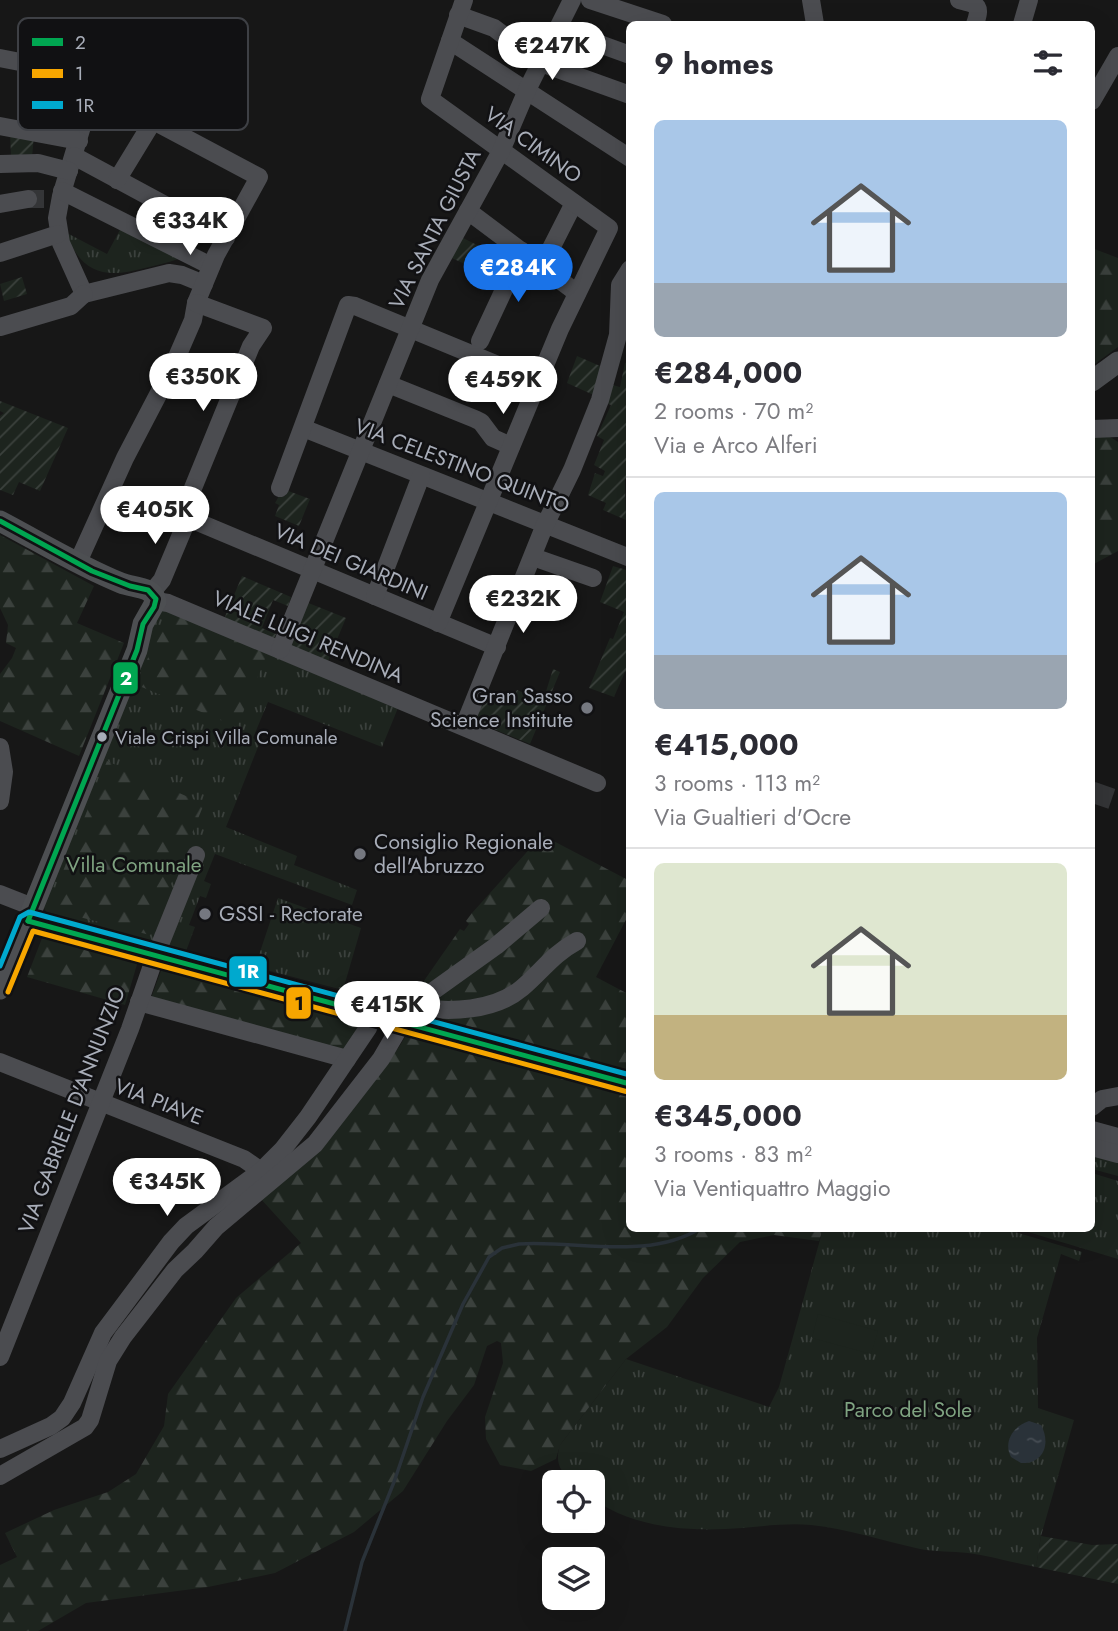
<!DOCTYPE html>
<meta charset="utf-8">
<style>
:root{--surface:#fff;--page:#f2f2f3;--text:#2b2b33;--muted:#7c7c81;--line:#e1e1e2;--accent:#1a73e8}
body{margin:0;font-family:Jost,sans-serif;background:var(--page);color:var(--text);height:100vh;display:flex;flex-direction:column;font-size:26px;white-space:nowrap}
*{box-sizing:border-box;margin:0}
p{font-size:23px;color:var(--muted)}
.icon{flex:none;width:38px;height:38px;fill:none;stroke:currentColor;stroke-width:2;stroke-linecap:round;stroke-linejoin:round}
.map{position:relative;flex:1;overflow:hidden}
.sheet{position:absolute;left:626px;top:21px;width:469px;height:1211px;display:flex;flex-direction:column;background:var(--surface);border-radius:10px;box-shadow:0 7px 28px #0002}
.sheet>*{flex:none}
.tools{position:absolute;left:542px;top:1470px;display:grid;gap:14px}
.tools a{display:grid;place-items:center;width:63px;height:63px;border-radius:10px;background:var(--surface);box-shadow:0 7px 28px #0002;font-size:35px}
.price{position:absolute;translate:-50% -60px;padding:0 16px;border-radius:24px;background:#fff;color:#222;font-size:23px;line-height:46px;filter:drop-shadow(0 2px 4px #0008)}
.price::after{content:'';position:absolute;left:50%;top:42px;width:21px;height:16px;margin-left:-10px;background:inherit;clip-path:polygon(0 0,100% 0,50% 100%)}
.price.selected{background:var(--accent);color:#fff}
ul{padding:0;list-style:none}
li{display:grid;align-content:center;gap:14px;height:371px;padding:0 28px}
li+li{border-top:2px solid var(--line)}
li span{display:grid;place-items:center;height:217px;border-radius:10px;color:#555}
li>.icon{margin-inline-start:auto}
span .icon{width:126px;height:126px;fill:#fffc;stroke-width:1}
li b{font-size:30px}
h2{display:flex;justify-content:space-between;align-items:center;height:84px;padding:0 28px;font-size:30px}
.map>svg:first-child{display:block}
.grass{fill:url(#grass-tufts)}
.forest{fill:url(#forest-firs)}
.garden{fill:url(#garden-furrows)}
.pitch{fill:#1d241e}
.water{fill:url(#water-ripples)}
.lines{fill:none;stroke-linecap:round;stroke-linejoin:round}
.stream{stroke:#2a3239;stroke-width:3.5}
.minor-tunnel{stroke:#343537;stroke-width:18;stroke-dasharray:18 9;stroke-linecap:butt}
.major-tunnel{stroke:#343537;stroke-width:21;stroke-dasharray:21 10;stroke-linecap:butt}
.minor{stroke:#4b4c50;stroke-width:18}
.major{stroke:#4d4f52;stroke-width:21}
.bus-1-casing{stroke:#111113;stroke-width:10}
.bus-2-casing{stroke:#111113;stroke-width:10}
.bus-3-casing{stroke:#111113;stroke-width:10}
.bus-1{stroke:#00a651;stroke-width:5}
.bus-2{stroke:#f7a600;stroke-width:5}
.bus-3{stroke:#00a9ce;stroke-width:5}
.poi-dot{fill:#757880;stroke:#111113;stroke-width:2.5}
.bus-dot{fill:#a8adb8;stroke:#111113;stroke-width:2.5}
.labels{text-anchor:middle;stroke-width:5;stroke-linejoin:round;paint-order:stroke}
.bus-label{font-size:19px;fill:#a8adb8;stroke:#111113;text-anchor:start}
.street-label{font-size:21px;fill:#a8adb8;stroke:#111113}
.poi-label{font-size:21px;fill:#a8adb8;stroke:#111113;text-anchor:start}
.park-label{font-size:21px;fill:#7fa381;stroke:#111113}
.key{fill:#111113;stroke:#3e4045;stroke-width:2}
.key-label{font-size:19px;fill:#a8adb8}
.line-badge{stroke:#111113;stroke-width:2.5}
.badge-label{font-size:19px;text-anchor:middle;font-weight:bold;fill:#fff}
.pale-badge-label{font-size:19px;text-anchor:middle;font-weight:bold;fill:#111}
</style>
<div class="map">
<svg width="1118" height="1631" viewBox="0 0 1118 1631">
<defs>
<pattern id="grass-tufts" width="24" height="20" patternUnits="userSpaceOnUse" patternTransform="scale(1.75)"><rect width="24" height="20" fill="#1d241e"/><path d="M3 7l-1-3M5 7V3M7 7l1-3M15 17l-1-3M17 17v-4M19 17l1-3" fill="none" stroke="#3b413d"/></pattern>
<pattern id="forest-firs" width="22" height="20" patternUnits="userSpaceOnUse" patternTransform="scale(1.75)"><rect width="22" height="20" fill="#1d241e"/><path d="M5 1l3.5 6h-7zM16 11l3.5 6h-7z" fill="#3b413d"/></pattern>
<pattern id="garden-furrows" width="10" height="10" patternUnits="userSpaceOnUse" patternTransform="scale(1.75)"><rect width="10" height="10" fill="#1d241e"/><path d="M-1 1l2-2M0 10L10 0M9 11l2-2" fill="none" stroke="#3b413d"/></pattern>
<pattern id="water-ripples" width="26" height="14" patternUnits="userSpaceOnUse" patternTransform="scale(1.75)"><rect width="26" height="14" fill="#2a3239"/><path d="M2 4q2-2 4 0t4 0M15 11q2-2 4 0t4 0" fill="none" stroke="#464d54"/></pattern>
</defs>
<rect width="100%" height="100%" fill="#171717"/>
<!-- grass -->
<g class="grass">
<path d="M122 226 178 259C167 263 156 265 145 268 104 279 82 274 65 232L107 254Z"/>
<polygon points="161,606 276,653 275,657 284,661 398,708 382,747 268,702 253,738 260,742 226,827 297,856 294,865 357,890 352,905 215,854 204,881 211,884 206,898 200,896 189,925 195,927 185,954 52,921 42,905"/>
<polygon points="278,898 361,928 343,990 255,967"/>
<polygon points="1092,1152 1118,1158 1118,1176 1092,1169"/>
<polygon points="1092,1173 1118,1181 1118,1259 1018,1229 1092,1228"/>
<path d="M823 1229H1005L1082 1252 1079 1261 1061 1254 1037 1338 1038 1408 1074 1420 1041 1536 1036 1567C1014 1563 991 1556 968 1553 952 1551 936 1552 920 1549 884 1541 848 1529 811 1525 788 1523 765 1526 742 1528 691 1532 636 1529 593 1499V1482H572C559 1470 555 1462 560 1445L626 1359 769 1407 779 1387Z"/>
</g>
<!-- forest -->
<g class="forest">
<polygon points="1092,248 1118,258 1118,347 1092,366"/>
<polygon points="1092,425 1118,442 1118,551 1092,565"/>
<polygon points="0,535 94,586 77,623 124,643 79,756 0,721 0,674 12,658 16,648 6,643 8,625 0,608"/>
<polygon points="168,608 269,650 237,727 137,685"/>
<polygon points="107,761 204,804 150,935 48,909"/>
<polygon points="542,835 630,881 630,912 596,977 630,995 630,1228 823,1229 819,1241 774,1235 740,1242 703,1278 667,1327 626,1359 560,1445 556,1459 531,1471 500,1465 486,1439 485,1417 503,1363 501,1343 497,1341 487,1346 474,1385 447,1421 403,1491 354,1532 275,1573 208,1587 86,1603 38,1631 0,1631 0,1565 17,1557 5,1533 54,1510 108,1492 136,1474 164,1426 168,1394 236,1298 301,1243 260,1198 355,1104 399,1047 419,1014 405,1008 460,929 464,931 469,924 466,921 472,913"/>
<polygon points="44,933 138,961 125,1005 27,977"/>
<polygon points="162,968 365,1021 344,1053 151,998"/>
</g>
<!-- garden -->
<g class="garden">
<polygon points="10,132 34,136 32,157 11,157"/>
<polygon points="459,236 499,256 490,275 447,256"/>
<polygon points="22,277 27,294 4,301 0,284"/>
<polygon points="577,356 607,369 598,397 567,383"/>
<polygon points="630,361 630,480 625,479 625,484 626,520 603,510 606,503 588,495 595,473 603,476 605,471 594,465 604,440 597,436 611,405 603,402 609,384 620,387 625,363"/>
<polygon points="0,401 68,428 40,491 19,482 13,495 0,490 0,416 4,413 0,411"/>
<polygon points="283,489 310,499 299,526 275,516 279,505 275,503"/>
<polygon points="613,566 630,571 630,673 625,672 614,697 589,688 610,638 613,639 624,612 600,602"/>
<polygon points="242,576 291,597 288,606 273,600 262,628 276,634 274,640 224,619"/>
<polygon points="306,602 346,618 328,661 288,645"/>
<polygon points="553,669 560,672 530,744 471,720 486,690 511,701 517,690 543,701"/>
<polygon points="1041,1536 1092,1545 1118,1544 1118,1584 1036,1567"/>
</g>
<!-- pitch -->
<polygon class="pitch" points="818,1314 878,1331 871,1354 812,1338"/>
<!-- water -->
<path class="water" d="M1029 1421 1041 1425C1051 1443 1044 1464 1021 1463L1011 1457C1003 1442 1013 1426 1029 1421Z"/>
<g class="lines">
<!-- stream -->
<path class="stream" d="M345 1631 362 1562 394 1482 423 1397 463 1304 489 1257 502 1248 519 1244C577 1240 648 1261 701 1228"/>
<!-- minor-tunnel -->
<polyline class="minor-tunnel" points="28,199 44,199"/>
<!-- major-tunnel -->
<polyline class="major-tunnel" points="1092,792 1118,801"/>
<!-- minor -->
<g class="minor">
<polyline points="590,0 663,24"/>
<polyline points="811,0 815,24"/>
<path d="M959 0C977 5 982 4 975 24"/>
<polyline points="458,15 494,28 541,63 630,95"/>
<polyline points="1022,24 1029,0"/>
<polyline points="558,29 630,55"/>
<polyline points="450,41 630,158"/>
<polyline points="0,58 97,77 61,196 57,218 61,243 84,294"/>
<polyline points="1092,101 1118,56"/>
<polyline points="0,126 79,141"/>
<polyline points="74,156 226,238"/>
<polyline points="0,164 38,163 69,171"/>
<polyline points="117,180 153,121 169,88"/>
<polyline points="62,191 211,266"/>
<polyline points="0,204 28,199"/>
<polyline points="468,211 577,293"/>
<polyline points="0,253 58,234"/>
<polyline points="542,266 574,203"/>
<polyline points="84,294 169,273 182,275 204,284"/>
<polyline points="0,327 71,306 84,294"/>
<polyline points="480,341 522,251"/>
<polyline points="173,366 232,391"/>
<polyline points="388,384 475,419 481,422 493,438 511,446"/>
<polyline points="303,428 630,558"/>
<polyline points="1092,429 1118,428"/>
<polyline points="280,488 348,305 355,306 539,382"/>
<polyline points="188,518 497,647"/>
<polyline points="533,557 593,578"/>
<polyline points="78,562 125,458 173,366 193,320 196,303 216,255 259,177 116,101"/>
<polyline points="152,592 162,580 188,518 193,488 251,346 263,328 196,303"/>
<polyline points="375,596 421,476"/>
<polyline points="156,601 168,603 597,783"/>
<polyline points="438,623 560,329 609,228 430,99 464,0"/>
<polyline points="280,650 430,280 501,151 527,90 572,0"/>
<polyline points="464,726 544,527 572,470 600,400 618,335 620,285 630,269"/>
<polyline points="0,747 4,772 0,801"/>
<polyline points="0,894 33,907"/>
<polyline points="139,1002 347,1059"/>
<path d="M416 1007C449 1013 495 1011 522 988 542 971 553 954 577 941"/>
<polyline points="411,1014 429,994 496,946 541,908"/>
<polyline points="0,1062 244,1159 261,1171"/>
<polyline points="1092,1107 1102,1099 1118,1096"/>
<polyline points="1092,1130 1118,1137"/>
<polyline points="1092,1147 1118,1154"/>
<polyline points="0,1357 130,1029 155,957 196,855"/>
<polyline points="0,1449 51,1426 62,1418 72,1403 103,1333 171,1242 186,1226 261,1171 283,1149 308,1117 368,1028 373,1015"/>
<polyline points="0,1476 85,1427 90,1420 108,1361 123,1337 175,1270 195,1251 216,1227 315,1144 381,1059 402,1023"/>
</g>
<!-- major -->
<g class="major">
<polyline points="1092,381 1118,362"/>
<path d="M0 521C40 542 79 566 121 583 133 588 153 586 156 601L143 624 137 650 0 989"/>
<polyline points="28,921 630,1084"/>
</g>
<!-- bus-1 casing -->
<g class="bus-1-casing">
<g id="bus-1">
<polyline points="0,521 92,571 130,586 148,590 156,599 154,607 143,624 137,650 28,921"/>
<polyline points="28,921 630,1084"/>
</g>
</g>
<!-- bus-2 casing -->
<g class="bus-2-casing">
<polyline id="bus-2" points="8,992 33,931 628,1092"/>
</g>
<!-- bus-3 casing -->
<g class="bus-3-casing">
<polyline id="bus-3" points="0,966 20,917 29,912 630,1075"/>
</g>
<!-- bus-1 -->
<use href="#bus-1" class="bus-1"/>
<!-- bus-2 -->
<use href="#bus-2" class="bus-2"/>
<!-- bus-3 -->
<use href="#bus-3" class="bus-3"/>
</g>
<!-- markers -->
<g class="poi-dot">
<circle cx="587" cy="708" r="7"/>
<circle cx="360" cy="854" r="7"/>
<circle cx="205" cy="914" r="7"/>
</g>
<circle class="bus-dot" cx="102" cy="737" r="6"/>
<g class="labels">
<!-- bus labels -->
<g class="bus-label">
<text x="115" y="744">Viale Crispi Villa Comunale</text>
</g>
<!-- street labels -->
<g class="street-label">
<text transform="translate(533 145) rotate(36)" y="7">VIA CIMINO</text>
<text transform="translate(435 229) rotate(-63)" y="7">VIA SANTA GIUSTA</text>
<text transform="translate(462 466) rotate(21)" y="7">VIA CELESTINO QUINTO</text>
<text transform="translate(351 562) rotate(23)" y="7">VIA DEI GIARDINI</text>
<text transform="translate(308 637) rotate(23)" y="7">VIALE LUIGI RENDINA</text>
<text transform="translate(159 1102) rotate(21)" y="7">VIA PIAVE</text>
<text transform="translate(72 1110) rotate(-69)" y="7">VIA GABRIELE D'ANNUNZIO</text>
</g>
<!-- poi labels -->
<g class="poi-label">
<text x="573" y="703" text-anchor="end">Gran Sasso<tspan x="573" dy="24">Science Institute</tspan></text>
<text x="374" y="849">Consiglio Regionale<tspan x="374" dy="24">dell'Abruzzo</tspan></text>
<text x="219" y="921">GSSI - Rectorate</text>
</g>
<!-- park labels -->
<g class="park-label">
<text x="134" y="872">Villa Comunale</text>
<text x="908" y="1417">Parco del Sole</text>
</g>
</g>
<!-- legend -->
<rect x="18" y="18" width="230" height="112" rx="10" class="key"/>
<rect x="32" y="38" width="31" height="8" fill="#00a651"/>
<rect x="32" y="69" width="31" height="9" fill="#f7a600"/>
<rect x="32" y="101" width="31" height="8" fill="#00a9ce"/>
<g class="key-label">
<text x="75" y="49">2</text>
<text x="75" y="80">1</text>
<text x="75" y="112">1R</text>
</g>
<g class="line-badge">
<rect x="112" y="661" width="27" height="34" rx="7" fill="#00a651"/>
<rect x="228" y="955" width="40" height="33" rx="7" fill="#00a9ce"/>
<rect x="285" y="986" width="27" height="34" rx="7" fill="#f7a600"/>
</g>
<g class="badge-label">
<text x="126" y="685">2</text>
<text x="248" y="978">1R</text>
</g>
<g class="pale-badge-label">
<text x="299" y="1010">1</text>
</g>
</svg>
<div class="tools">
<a><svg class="icon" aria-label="locate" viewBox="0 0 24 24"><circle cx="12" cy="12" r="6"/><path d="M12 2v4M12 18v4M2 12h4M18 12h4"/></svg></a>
<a><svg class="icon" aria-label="layers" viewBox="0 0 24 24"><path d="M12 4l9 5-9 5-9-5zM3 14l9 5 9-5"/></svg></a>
</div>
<b class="price" style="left:552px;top:82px">€247K</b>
<b class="price" style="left:190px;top:257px">€334K</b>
<b class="price selected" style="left:518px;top:304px">€284K</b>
<b class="price" style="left:203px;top:413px">€350K</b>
<b class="price" style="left:503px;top:416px">€459K</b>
<b class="price" style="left:155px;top:546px">€405K</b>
<b class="price" style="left:523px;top:635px">€232K</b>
<b class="price" style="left:387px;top:1041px">€415K</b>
<b class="price" style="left:167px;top:1218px">€345K</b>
<section class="sheet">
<h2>9 homes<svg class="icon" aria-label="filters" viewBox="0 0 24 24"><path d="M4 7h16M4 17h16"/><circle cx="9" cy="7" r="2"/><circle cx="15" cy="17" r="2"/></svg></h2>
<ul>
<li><span style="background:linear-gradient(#a9c7e8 75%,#9aa5b1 0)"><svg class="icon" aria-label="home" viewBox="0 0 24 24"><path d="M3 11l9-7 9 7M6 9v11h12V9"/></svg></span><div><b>€284,000</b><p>2 rooms · 70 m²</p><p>Via e Arco Alferi</p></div></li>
<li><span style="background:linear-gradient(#a9c7e8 75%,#9aa5b1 0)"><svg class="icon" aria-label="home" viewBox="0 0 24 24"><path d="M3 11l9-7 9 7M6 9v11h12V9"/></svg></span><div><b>€415,000</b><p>3 rooms · 113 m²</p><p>Via Gualtieri d'Ocre</p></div></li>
<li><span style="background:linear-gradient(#dfe7d0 70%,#c2b280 0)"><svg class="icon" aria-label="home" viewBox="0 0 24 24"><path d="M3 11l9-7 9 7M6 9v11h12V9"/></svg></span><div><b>€345,000</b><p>3 rooms · 83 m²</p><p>Via Ventiquattro Maggio</p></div></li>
</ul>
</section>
</div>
